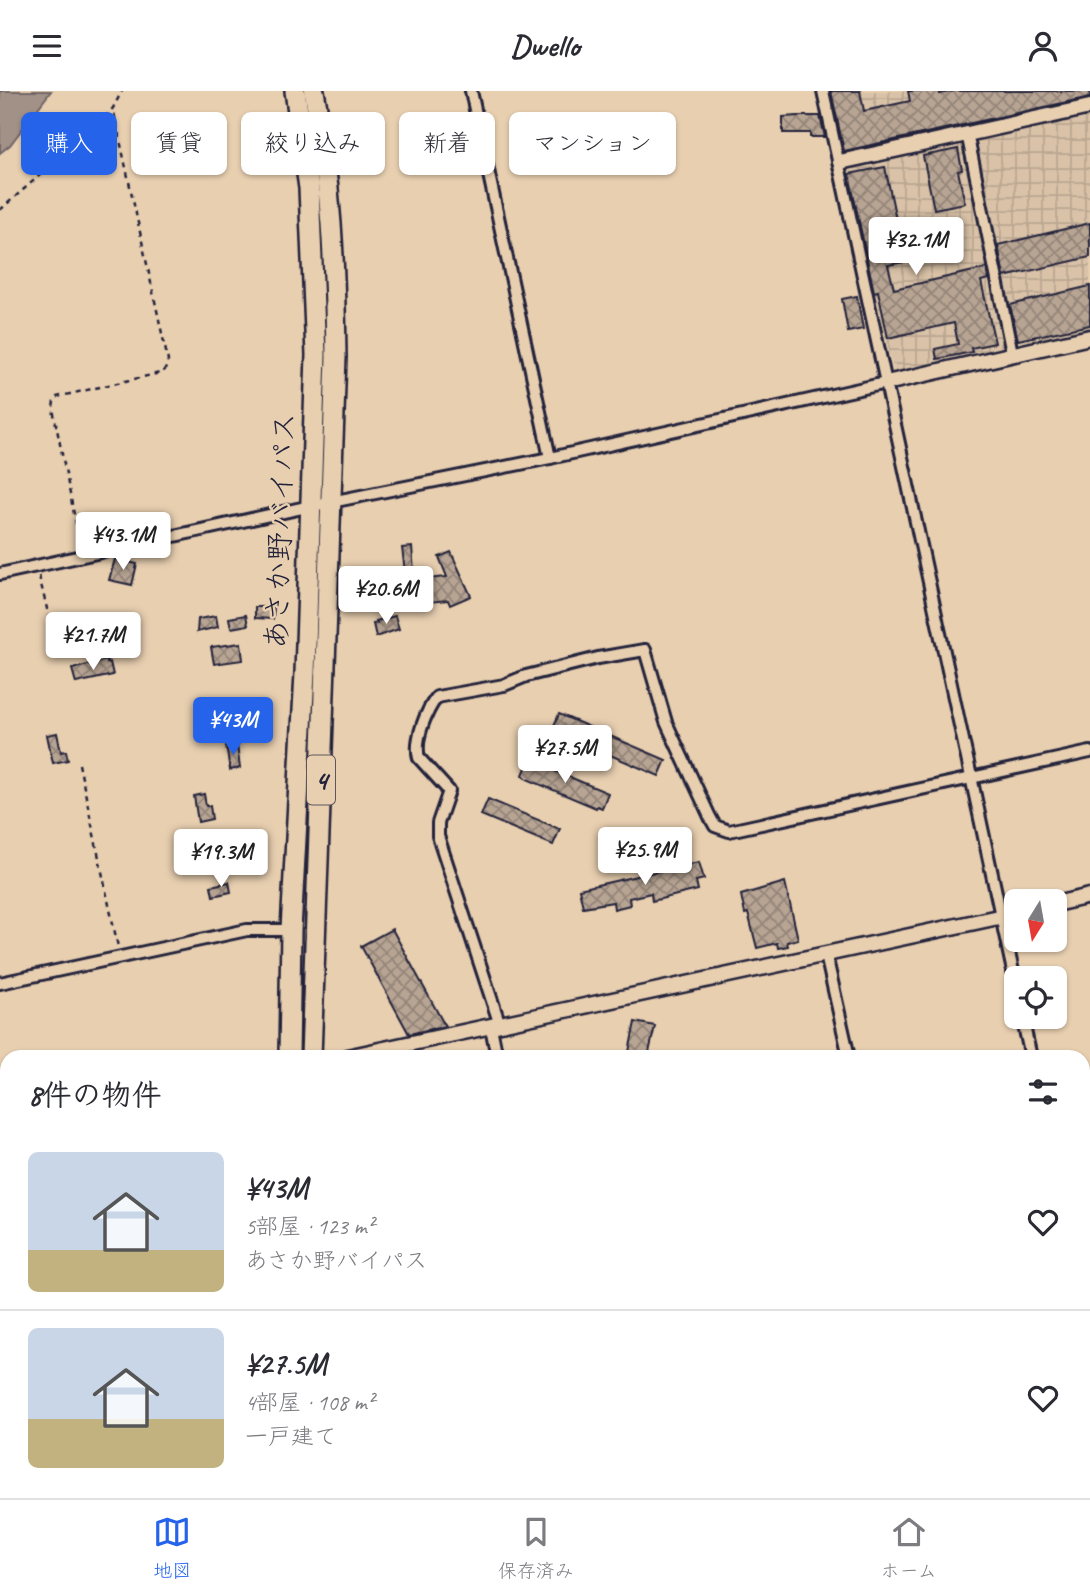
<!DOCTYPE html>
<html lang="ja">
<meta charset="utf-8">
<style>
:root{--surface:#fff;--page:#f2f2f3;--text:#2b2b33;--muted:#7c7c81;--line:#e1e1e2;--accent:#2563eb}
body{margin:0;font-family:Caveat,"Klee One",sans-serif;background:var(--page);color:var(--text);height:100vh;display:flex;flex-direction:column;font-size:26px;white-space:nowrap}
*{box-sizing:border-box;margin:0}
p{font-size:23px;color:var(--muted)}
.icon{flex:none;width:38px;height:38px;fill:none;stroke:currentColor;stroke-width:2;stroke-linecap:round;stroke-linejoin:round}
.map{position:relative;flex:1;overflow:hidden}
.sheet{position:absolute;left:0px;top:959px;width:1090px;height:448px;display:flex;flex-direction:column;background:var(--surface);border-radius:21px 21px 0 0;box-shadow:0 2px 5px #0004}
.sheet>*{flex:none}
.hud{position:absolute;left:21px;top:21px;width:700px;height:63px;display:flex;gap:14px}
.needle{width:46px;rotate:191deg}
.buttons{position:absolute;left:1004px;top:798px;display:grid;gap:14px}
.buttons a{display:grid;place-items:center;width:63px;height:63px;border-radius:10px;background:var(--surface);box-shadow:0 2px 5px #0004;font-size:35px}
.price{position:absolute;translate:-50% -60px;padding:0 16px;border-radius:7px;background:#fff;color:#222;font-size:23px;line-height:46px;filter:drop-shadow(0 2px 4px #0008)}
.price::after{content:'';position:absolute;left:50%;top:42px;width:21px;height:16px;margin-left:-10px;background:inherit;clip-path:polygon(0 0,100% 0,50% 100%)}
.price.on{background:var(--accent);color:#fff}
ul{padding:0;list-style:none}
li{display:flex;align-items:center;gap:21px;height:175px;padding:0 28px}
li+li{border-top:2px solid var(--line)}
li span{display:grid;place-items:center;flex:none;width:196px;height:140px;border-radius:10px;color:#555}
li>.icon{margin-inline-start:auto}
span .icon{width:84px;height:84px;fill:#fffc;stroke-width:1}
li b{font-size:30px}
h2{display:flex;justify-content:space-between;align-items:center;height:84px;padding:0 28px;font-size:30px}
.tag{padding:0 24px;border-radius:10px;background:var(--surface);box-shadow:0 2px 5px #0004;font-size:24px;line-height:63px}
.tag.on{background:var(--accent);color:#fff}
header{display:flex;justify-content:space-between;align-items:center;height:91px;padding:0 28px;background:var(--surface);font-size:32px;font-weight:700}
.tabs{display:flex;justify-content:space-around;align-items:center;height:98px;border-top:2px solid var(--line);background:var(--surface);font-size:19px;color:var(--muted)}
.tabs a{display:grid;justify-items:center;gap:4px}
.tabs .on{color:var(--accent)}
.map>svg:first-child{display:block}
.industrial{fill:url(#industrial-grid)}
.water{fill:#a29186;stroke:#6f6568;stroke-width:2}
.building{fill:url(#building-cross-hatch);stroke:#22223b;stroke-width:2}
.lines{fill:none;stroke-linecap:round;stroke-linejoin:round}
.street-casing{stroke:#22223b;stroke-width:16}
.secondary-casing{stroke:#22223b;stroke-width:19}
.primary-casing{stroke:#22223b;stroke-width:21}
.highway-casing{stroke:#22223b;stroke-width:24}
.path{stroke:#22223b;stroke-width:2.5;stroke-dasharray:5 5;stroke-linecap:butt}
.street{stroke:#e8cfb0;stroke-width:10}
.secondary{stroke:#e8cfb0;stroke-width:14}
.primary{stroke:#e8cfb0;stroke-width:16}
.highway{stroke:#e8cfb0;stroke-width:19}
.labels{text-anchor:middle;stroke-width:5;stroke-linejoin:round;paint-order:stroke}
.shield{fill:#e8cfb0;stroke:#5d565e;stroke-width:2}
.shield-label{font-size:28px;font-weight:bold;fill:#22223b}
.street-label{font-size:30px;fill:#22223b;stroke:#e8cfb0}
</style>
<header><svg class="icon" aria-label="menu" viewBox="0 0 24 24"><path d="M4 6h16M4 12h16M4 18h16"/></svg>Dwello<svg class="icon" aria-label="person" viewBox="0 0 24 24"><circle cx="12" cy="8" r="4"/><path d="M4 21q1-7 8-7t8 7"/></svg></header>
<div class="map">
<svg width="1090" height="1407" viewBox="0 0 1090 1407">
<defs>
<pattern id="industrial-grid" width="8" height="8" patternUnits="userSpaceOnUse" patternTransform="scale(1.75)"><rect width="8" height="8" fill="#d9c2a7"/><path d="M0 4h8M4 0v8" fill="none" stroke="#baa691"/></pattern>
<pattern id="building-cross-hatch" width="8" height="8" patternUnits="userSpaceOnUse" patternTransform="scale(1.75)"><rect width="8" height="8" fill="#b7a493"/><path d="M0 0l8 8M0 8l8-8" fill="none" stroke="#948579"/></pattern>
</defs>
<rect width="100%" height="100%" fill="#e8cfb0"/>
<filter id="ink" filterUnits="userSpaceOnUse"><feTurbulence type="fractalNoise" baseFrequency=".0143" numOctaves="2"/><feDisplacementMap in="SourceGraphic" scale="14" xChannelSelector="R" yChannelSelector="G"/><feConvolveMatrix kernelMatrix="1 2 1 2 8 2 1 2 1" color-interpolation-filters="sRGB"/></filter>
<g filter="url(#ink)">
<!-- industrial -->
<polygon class="industrial" points="825,0 1090,0 1090,240 895,285"/>
<!-- water -->
<polygon class="water" points="0,0 51,0 10,54 0,62"/>
<!-- building -->
<g class="building">
<polygon points="831,0 860,0 864,20 910,10 908,0 939,0 940,3 954,0 1090,0 1090,6 844,60"/>
<polygon points="798,25 820,25 825,46 810,46 810,42 783,42 783,26"/>
<polygon points="958,58 962,79 958,80 965,112 934,118 923,65"/>
<polygon points="885,76 905,171 888,174 894,198 987,177 989,188 981,190 995,252 971,257 972,261 937,268 935,258 958,253 954,232 888,247 878,200 874,201 849,83"/>
<polygon points="1090,132 1090,166 1004,186 998,154"/>
<polygon points="1090,195 1090,234 1018,249 1010,214"/>
<polygon points="857,205 863,238 848,241 842,208"/>
<polygon points="412,456 414,481 416,480 417,489 447,486 439,466 451,461 471,505 450,514 448,509 409,513 402,457"/>
<polygon points="115,468 137,473 132,494 109,489"/>
<polygon points="255,516 274,516 273,528 255,527"/>
<polygon points="246,524 248,534 231,537 229,527"/>
<polygon points="216,525 218,536 197,541 198,528"/>
<polygon points="395,525 399,538 376,546 373,533 377,532 376,530"/>
<polygon points="241,552 243,569 214,573 211,556"/>
<polygon points="107,569 107,572 110,571 113,584 76,592 72,578"/>
<polygon points="559,623 666,669 659,685 552,639"/>
<polygon points="57,642 61,661 66,660 68,669 53,672 47,644"/>
<polygon points="237,654 240,677 230,679 226,655"/>
<polygon points="529,669 608,702 602,717 597,715 596,717 527,688 523,684"/>
<polygon points="204,703 206,715 210,715 212,728 198,731 194,705"/>
<polygon points="488,708 560,738 553,754 481,724"/>
<polygon points="699,771 704,788 696,790 698,799 652,810 651,802 629,807 630,814 614,818 613,811 583,816 579,798"/>
<polygon points="229,791 231,801 213,805 211,795"/>
<polygon points="785,791 798,848 787,851 788,855 778,857 777,852 757,857 748,822 745,823 741,804"/>
<polygon points="392,838 445,935 409,943 361,855"/>
<polygon points="635,931 655,935 648,966 628,966"/>
</g>
<g class="lines">
<!-- street casing -->
<g class="street-casing">
<g id="street">
<polyline points="471,0 550,367"/>
<polyline points="823,0 1017,899"/>
<polyline points="967,42 1012,262"/>
<polyline points="0,483 311,415 550,367 886,292"/>
<polyline points="826,864 849,966"/>
<polyline points="0,892 247,839 291,839"/>
<polyline points="1022,926 1031,966"/>
<path d="M500 934 438 745V732L449 700 419 667C414 649 426 620 437 606L504 594 526 585 598 567 645 559 666 631 710 726 715 735 729 740 1090 661"/>
<polyline points="491,936 497,966"/>
<polyline points="1083,1051 1090,1050"/>
<polyline points="1083,1177 1090,1196"/>
<polyline points="0,1210 7,1208"/>
<polyline points="591,1400 592,1407"/>
</g>
</g>
<!-- secondary casing -->
<g class="secondary-casing">
<g id="secondary">
<polyline points="840,71 1090,16"/>
<polyline points="886,292 1090,246"/>
<polyline points="1055,813 1090,805"/>
<polyline points="347,966 1017,822"/>
<polyline points="0,1046 7,1045"/>
</g>
</g>
<!-- primary casing -->
<g class="primary-casing">
<g id="primary">
<polyline points="1083,1329 1090,1328"/>
<polyline points="1083,1347 1090,1346"/>
<polyline points="718,1407 751,1400"/>
<polyline points="819,1407 850,1400"/>
</g>
</g>
<!-- highway casing -->
<g class="highway-casing">
<g id="highway">
<polyline points="289,966 291,839 305,582 316,264 309,97 295,0"/>
<path d="M311 966 336 266C335 177 331 88 314 0"/>
<polyline points="227,1407 228,1400"/>
<polyline points="252,1407 253,1400"/>
<polyline points="271,1407 272,1400"/>
<polyline points="289,1407 290,1400"/>
</g>
</g>
<!-- path -->
<g class="path">
<polyline points="0,119 104,28 113,17 122,0"/>
<polyline points="80,453 53,318 54,310 57,306 160,282 165,279 168,270 113,17"/>
<polyline points="39,485 59,567"/>
<polyline points="79,673 118,856"/>
</g>
<!-- street -->
<use href="#street" class="street"/>
<!-- secondary -->
<use href="#secondary" class="secondary"/>
<!-- primary -->
<use href="#primary" class="primary"/>
<!-- highway -->
<use href="#highway" class="highway"/>
</g>
</g>
<g class="labels">
<!-- shield labels -->
<rect class="shield" x="307" y="664.5" width="28" height="49" rx="5"/>
<g class="shield-label">
<text x="321" y="699">4</text>
</g>
<!-- street labels -->
<g class="street-label">
<text transform="translate(280 440) rotate(-88)" y="10">あさか野バイパス</text>
</g>
</g>
</svg>
<div class="buttons">
<a><svg class="needle" viewBox="-14 -14 28 28"><path d="M0-13l5 13h-10z" fill="#e53935"/><path d="M0 13l5-13h-10z" fill="#7c7c81"/></svg></a>
<a><svg class="icon" aria-label="locate" viewBox="0 0 24 24"><circle cx="12" cy="12" r="6"/><path d="M12 2v4M12 18v4M2 12h4M18 12h4"/></svg></a>
</div>
<b class="price" style="left:916px;top:186px">¥32.1M</b>
<b class="price" style="left:123px;top:481px">¥43.1M</b>
<b class="price" style="left:386px;top:535px">¥20.6M</b>
<b class="price" style="left:93px;top:581px">¥21.7M</b>
<b class="price on" style="left:233px;top:666px">¥43M</b>
<b class="price" style="left:565px;top:694px">¥27.5M</b>
<b class="price" style="left:645px;top:796px">¥25.9M</b>
<b class="price" style="left:221px;top:798px">¥19.3M</b>
<div class="hud">
<a class="tag on">購入</a>
<a class="tag">賃貸</a>
<a class="tag">絞り込み</a>
<a class="tag">新着</a>
<a class="tag">マンション</a>
</div>
<section class="sheet">
<h2>8件の物件<svg class="icon" aria-label="filters" viewBox="0 0 24 24"><path d="M4 7h16M4 17h16"/><circle cx="9" cy="7" r="2"/><circle cx="15" cy="17" r="2"/></svg></h2>
<ul>
<li><span style="background:linear-gradient(#c9d6e8 70%,#c2b280 0)"><svg class="icon" aria-label="home" viewBox="0 0 24 24"><path d="M3 11l9-7 9 7M6 9v11h12V9"/></svg></span><div><b>¥43M</b><p>5部屋 · 123 m²</p><p>あさか野バイパス</p></div><svg class="icon" aria-label="heart" viewBox="0 0 24 24"><path d="M12 20l-8-8c-3-5 5-10 8-4 3-6 11-1 8 4z"/></svg></li>
<li><span style="background:linear-gradient(#c9d6e8 65%,#c2b280 0)"><svg class="icon" aria-label="home" viewBox="0 0 24 24"><path d="M3 11l9-7 9 7M6 9v11h12V9"/></svg></span><div><b>¥27.5M</b><p>4部屋 · 108 m²</p><p>一戸建て</p></div><svg class="icon" aria-label="heart" viewBox="0 0 24 24"><path d="M12 20l-8-8c-3-5 5-10 8-4 3-6 11-1 8 4z"/></svg></li>
</ul>
</section>
</div>
<nav class="tabs">
<a class="on"><svg class="icon" aria-label="map" viewBox="0 0 24 24"><path d="M3 6l6-2 6 2 6-2v14l-6 2-6-2-6 2zM9 4v14M15 6v14"/></svg>地図</a>
<a><svg class="icon" aria-label="saved" viewBox="0 0 24 24"><path d="M7 4h10v16l-5-4-5 4z"/></svg>保存済み</a>
<a><svg class="icon" aria-label="home" viewBox="0 0 24 24"><path d="M3 11l9-7 9 7M6 9v11h12V9"/></svg>ホーム</a>
</nav>
